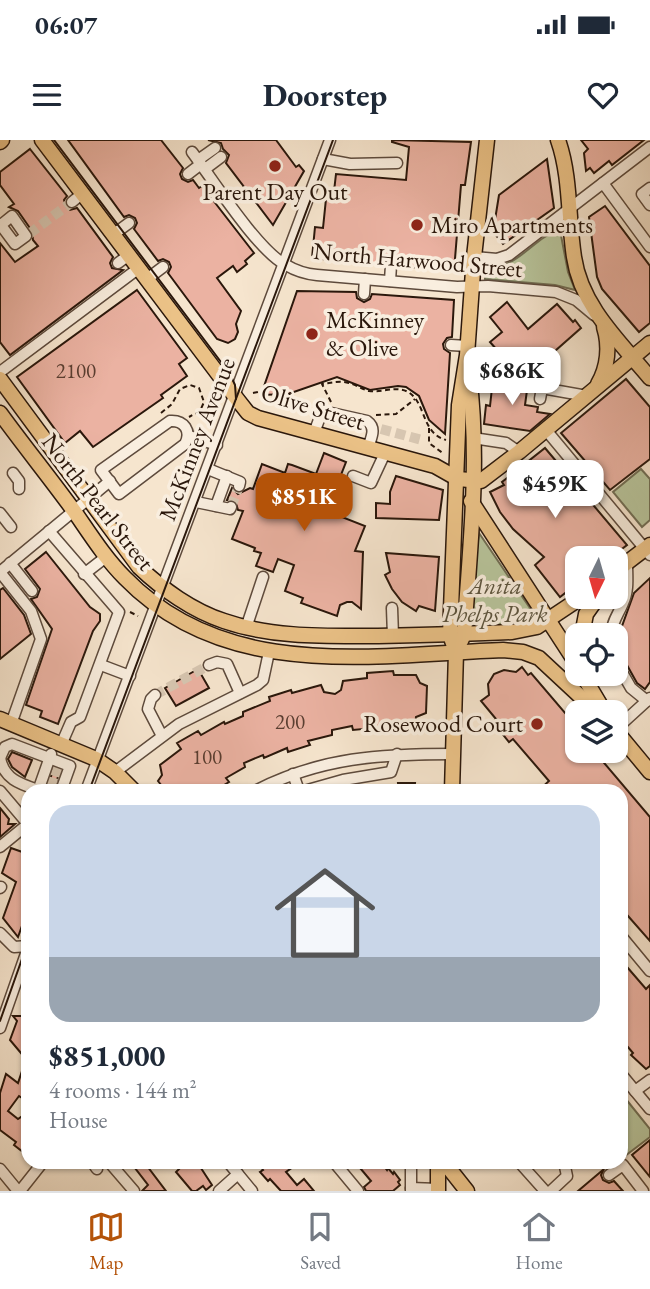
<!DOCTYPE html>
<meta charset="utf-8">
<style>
:root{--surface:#fff;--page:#f2f2f3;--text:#1f2937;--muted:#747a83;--line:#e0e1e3;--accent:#b45309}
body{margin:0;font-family:"EB Garamond",serif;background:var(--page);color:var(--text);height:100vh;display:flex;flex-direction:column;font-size:26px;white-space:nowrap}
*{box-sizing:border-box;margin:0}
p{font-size:23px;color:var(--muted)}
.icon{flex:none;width:38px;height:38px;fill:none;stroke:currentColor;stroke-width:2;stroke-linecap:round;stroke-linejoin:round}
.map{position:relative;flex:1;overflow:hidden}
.sheet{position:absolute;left:21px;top:644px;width:607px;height:385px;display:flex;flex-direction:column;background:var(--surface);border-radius:21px;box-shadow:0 2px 5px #0004}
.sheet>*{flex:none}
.needle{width:46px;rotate:185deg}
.fabs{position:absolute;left:565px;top:406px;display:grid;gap:14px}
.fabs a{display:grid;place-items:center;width:63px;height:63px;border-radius:14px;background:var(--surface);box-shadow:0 2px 5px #0004;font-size:35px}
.price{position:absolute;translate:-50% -60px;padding:0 16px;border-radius:14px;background:#fff;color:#222;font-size:23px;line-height:46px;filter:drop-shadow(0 2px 4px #0008)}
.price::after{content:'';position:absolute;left:50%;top:42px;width:21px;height:16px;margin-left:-10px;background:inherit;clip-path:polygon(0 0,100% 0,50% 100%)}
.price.selected{background:var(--accent);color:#fff}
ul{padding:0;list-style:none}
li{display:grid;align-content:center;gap:14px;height:371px;padding:0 28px}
li span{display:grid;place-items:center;height:217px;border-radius:21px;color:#555}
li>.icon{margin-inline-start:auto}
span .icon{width:126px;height:126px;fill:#fffc;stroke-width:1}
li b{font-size:30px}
.status{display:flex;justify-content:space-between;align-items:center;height:49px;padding:0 35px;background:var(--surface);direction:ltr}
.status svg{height:19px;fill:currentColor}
header{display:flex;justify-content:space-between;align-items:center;height:91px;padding:0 28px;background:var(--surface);font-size:32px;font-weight:700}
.menu{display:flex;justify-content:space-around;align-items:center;height:98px;border-top:2px solid var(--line);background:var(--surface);font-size:19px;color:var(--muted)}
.menu a{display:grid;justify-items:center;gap:4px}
.menu .selected{color:var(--accent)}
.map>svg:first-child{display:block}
.green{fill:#b8c59c;stroke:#716e54;stroke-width:2}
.building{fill:#ebb2a2;stroke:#2a170b;stroke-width:2}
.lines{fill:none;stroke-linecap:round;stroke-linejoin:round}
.minor-tunnel{stroke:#d7c6b1;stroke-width:10;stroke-dasharray:10 5;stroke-linecap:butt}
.minor-casing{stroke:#5d4a3c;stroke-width:13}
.major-casing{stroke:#2a170b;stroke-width:17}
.path{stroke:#2a170b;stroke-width:2;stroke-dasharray:5 3.5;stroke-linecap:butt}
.minor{stroke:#f9eedf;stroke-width:10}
.major{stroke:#ebc287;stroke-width:14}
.tram{stroke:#2a170b;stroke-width:2}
.poi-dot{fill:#8f2418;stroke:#f9eedf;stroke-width:2.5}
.labels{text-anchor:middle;stroke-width:7;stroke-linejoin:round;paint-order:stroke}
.number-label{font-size:21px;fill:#5a3e31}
.poi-label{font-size:24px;fill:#2a170b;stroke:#f9eedf;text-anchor:start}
.street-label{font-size:24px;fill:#2a170b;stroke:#f9eedf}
.park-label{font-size:24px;font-style:italic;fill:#5c543e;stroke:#f9eedf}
</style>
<div class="status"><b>06:07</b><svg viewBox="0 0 49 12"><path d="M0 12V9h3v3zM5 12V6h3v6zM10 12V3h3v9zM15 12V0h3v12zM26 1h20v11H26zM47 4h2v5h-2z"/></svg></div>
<header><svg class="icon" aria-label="menu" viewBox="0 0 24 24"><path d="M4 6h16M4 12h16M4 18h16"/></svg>Doorstep<svg class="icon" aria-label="heart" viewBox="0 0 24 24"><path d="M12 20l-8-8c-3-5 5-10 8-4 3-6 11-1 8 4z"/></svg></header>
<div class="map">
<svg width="650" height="1051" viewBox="0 0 650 1051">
<rect width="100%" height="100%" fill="#f6e5ce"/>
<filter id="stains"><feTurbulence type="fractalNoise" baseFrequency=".00286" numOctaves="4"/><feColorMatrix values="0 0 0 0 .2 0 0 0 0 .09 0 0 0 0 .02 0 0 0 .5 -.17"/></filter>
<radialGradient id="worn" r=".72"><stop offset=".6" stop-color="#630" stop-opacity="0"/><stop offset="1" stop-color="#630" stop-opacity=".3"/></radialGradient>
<!-- green -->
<g class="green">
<path d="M560 90 568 132 575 150 555 145 485 139 486 126C516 132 533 97 560 90Z"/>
<polygon points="641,329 650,339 650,380 642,387 613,352"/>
<path d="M479 393 536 477 534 479C519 483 485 488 472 482V449Z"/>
<polygon points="621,953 650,989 650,997 621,1019"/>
</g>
<!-- building -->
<g class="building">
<polygon points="68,0 161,0 183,28 180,34 182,39 188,42 193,40 199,48 202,46 254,113 245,121 247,124 237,132 233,126 217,138 241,171 236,184 238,192 235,199 228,203 217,199 168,133 171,127 169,122 163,119 158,121 134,89 137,83 135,78 129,75 124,77"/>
<polygon points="208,0 276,0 296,27 299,25 304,31 273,85 226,23 229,15 223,9 221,3"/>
<polygon points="392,0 471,2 465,45 461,45 454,131 399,126 398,121 392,117 387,118 383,125 312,118 315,87 323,88 326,59 333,60 336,34 406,40 409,7 392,2"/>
<polygon points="581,0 644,0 612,25 609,21 594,33 590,28 586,31 584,13 588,9"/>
<polygon points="30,9 67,56 64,60 66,66 70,70 77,68 113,117 110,123 112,128 123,130 10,215 0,202 0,103 15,122 38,106 33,100 32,91 18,71 9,67 14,64 0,45 0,32"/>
<polygon points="547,19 554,68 503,104 495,94 494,86 499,55"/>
<polygon points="605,66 650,126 650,183 639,192 602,149 597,137 589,77"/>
<polygon points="137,150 187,218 179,224 187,236 161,255 163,258 93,307 80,291 65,303 17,237"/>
<polygon points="297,151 356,152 357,158 364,162 370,159 372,154 454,160 452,197 447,198 443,204 444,209 450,213 445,294 429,280 419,256 406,247 398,246 370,250 337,237 288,254 261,255"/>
<polygon points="507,162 528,189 557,164 573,182 575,180 581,188 547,218 543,213 514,235 508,229 511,226 490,202 502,192 490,177"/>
<polygon points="493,239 528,243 525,265 538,267 537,272 550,274 530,291 484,284 486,265 490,266"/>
<polygon points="626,239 650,267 650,319 610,350 561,293"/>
<polygon points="545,308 627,405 610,418 578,418 578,443 560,457 535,425 544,417 513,389 500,372 490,352 504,345 502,342"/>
<polygon points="324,313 346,322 328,368 330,369 329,372 365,386 355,411 363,412 361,469 352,462 347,462 340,465 337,476 301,463 303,458 285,451 294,425 278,419 273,432 256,426 261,413 254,411 255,408 232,399 243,371 238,370 235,360 227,360 232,348 238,354 250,348 253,349 262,324 285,333 288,324 292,325 316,334"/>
<polygon points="396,336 443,350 439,380 376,378 376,363 390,364 390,352"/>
<polygon points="46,412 90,467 100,474 100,481 93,491 58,584 40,577 42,571 26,565 52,489 31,459 37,457 40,449 25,429"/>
<polygon points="386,413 439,417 435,471 419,466 416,471 402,462 392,449 385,435 390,432"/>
<polygon points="650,438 650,542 645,549 637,543 619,511 618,512 617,500 634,453"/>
<polygon points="3,448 24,475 31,494 0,519 0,450"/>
<polygon points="522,527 528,535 531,533 578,588 578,611 594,611 650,677 650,801 621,768 621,651 538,651 549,641 513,599 509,602 493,582 496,579 481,561 489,555 488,544 494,534 504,530 516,532"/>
<polygon points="198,529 209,548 176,566 165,548"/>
<polygon points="393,531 394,535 416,535 420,543 427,546 426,573 416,577 415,585 397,586 398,589 373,592 373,588 353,590 352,586 332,590 332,595 308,601 310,605 288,612 287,608 264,618 263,615 244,623 245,627 226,638 229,642 214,651 211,648 206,651 166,651 158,641 162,635 160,625 181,609 177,603 198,591 201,595 224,582 225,584 243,576 243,572 270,561 269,557 291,550 292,553 321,545 324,552 335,554 341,550 343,541 367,538 367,533"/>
<polygon points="12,612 32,620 25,637 12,627 8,619"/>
<polygon points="54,628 60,631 53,651 46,651"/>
<polygon points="398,643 415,643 414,651 399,651"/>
<polygon points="0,668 9,679 8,684 15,684 0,697"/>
<polygon points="11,708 28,714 28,769 18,797 3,778 16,742 2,733"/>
<polygon points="621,820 646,849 650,845 650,926 646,929 631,915 633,913 621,899"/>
<polygon points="13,876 28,876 28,962 19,956 8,971 18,979 21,977 28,981 28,1016 14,1005 16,1002 0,990 0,953 6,934 18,943 26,919 10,900 17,881"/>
<polygon points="650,1000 650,1037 632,1015"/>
<polygon points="141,1022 144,1022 166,1051 142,1051 148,1045 135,1028"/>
<polygon points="181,1022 197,1022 212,1045 206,1050 203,1046 196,1051 192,1051 176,1032 183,1025"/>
<polygon points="257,1022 289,1022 293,1027 286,1032 297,1045 304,1039 314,1051 281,1051 270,1039 268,1041 260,1032 263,1030"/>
<polygon points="355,1022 381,1022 387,1030 388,1028 393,1034 394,1032 400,1040 398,1042 400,1045 393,1051 366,1051 364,1047 371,1041"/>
<polygon points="604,1029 601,1035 603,1040 609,1043 614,1041 623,1051 578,1051"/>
</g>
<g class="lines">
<!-- minor-tunnel -->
<g class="minor-tunnel">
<polyline points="29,94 72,62"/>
<polyline points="271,259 309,270"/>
<polyline points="381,289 422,300"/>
<polyline points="231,367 239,346"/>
<polyline points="155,555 209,525"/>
<polyline points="52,630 61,633"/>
<polyline points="47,641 57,644"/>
</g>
<!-- minor casing -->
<g class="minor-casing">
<g id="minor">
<path d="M192 12C213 40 258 111 286 125 296 131 306 134 317 135L457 147 488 146 556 152 576 160 594 175"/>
<polyline points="323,19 350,24 397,23"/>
<polyline points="198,20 215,8"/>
<polyline points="205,29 221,17"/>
<polyline points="188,34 201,24"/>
<polyline points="603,43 650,107"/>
<polyline points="650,48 642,54 650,65"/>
<polyline points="72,62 83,53"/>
<polyline points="0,84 15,104 26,96 12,76 1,85"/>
<polyline points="114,94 129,83"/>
<polyline points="474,117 497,119 509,115 650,7"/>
<polyline points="118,123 129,115"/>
<polyline points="147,139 163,127"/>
<polyline points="390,141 391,125"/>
<polyline points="364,154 365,139"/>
<polyline points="451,205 467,206"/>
<polyline points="0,232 139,128"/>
<polyline points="540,259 542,248 587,256"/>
<path d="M170 281C184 280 192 291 185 304L119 354 101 330Z"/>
<polyline points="546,290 650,415"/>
<path d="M314 293 320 277 327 272 367 281C377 288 371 298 368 308"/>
<polyline points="189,296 217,305"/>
<polyline points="473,298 506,303 519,312"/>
<polyline points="208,329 240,342 239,346"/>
<polyline points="13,333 19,341 19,349"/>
<polyline points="353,336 371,343 385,313"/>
<polyline points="196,362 230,369 231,367"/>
<polyline points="216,366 227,336"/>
<polyline points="0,373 11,387"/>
<polyline points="49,391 119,472 80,577 71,582 61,605"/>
<polyline points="10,423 32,451"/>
<polyline points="0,432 31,471 41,499 11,584"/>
<polyline points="0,432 110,341"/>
<polyline points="84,434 106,417"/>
<polyline points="392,468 393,496"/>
<polyline points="246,488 263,437"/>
<path d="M611 495C612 481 618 475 623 463 629 451 627 436 627 423"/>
<polyline points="616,522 631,548 647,561"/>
<polyline points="101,525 130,536"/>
<polyline points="209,525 217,522 227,524 240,553"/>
<polyline points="155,555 151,559 148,569 162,596"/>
<polyline points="616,589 650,558"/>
<polyline points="0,618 5,607 12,604 70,626 61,651"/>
<path d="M0 618C4 639 20 644 38 650"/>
<polyline points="115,632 179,584 257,545 263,540 269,512"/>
<polyline points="293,634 299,651"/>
<polyline points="0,651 28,684"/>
<polyline points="38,651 51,614"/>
<polyline points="86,651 330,0"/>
<path d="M255 651C321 617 381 614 454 614"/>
<polyline points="304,651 343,640 391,632 397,614"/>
<polyline points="0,707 28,684"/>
<polyline points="0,748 1,747"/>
<polyline points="0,793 14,807 28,806"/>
<polyline points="621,796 650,831"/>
<polyline points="0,888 28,808"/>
<polyline points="621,934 650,969"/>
<polyline points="635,951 650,940"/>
<polyline points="92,1022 97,1029"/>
<polyline points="109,1022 134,1051"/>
<polyline points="228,1022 252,1051"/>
<polyline points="334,1022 358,1051"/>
<polyline points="408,1022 411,1026 411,1051"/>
<polyline points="519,1022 545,1051"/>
<polyline points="0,1029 18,1051"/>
<polyline points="609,1035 623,1025 643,1051"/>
<polyline points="411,1048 438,1049"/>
<polyline points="20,1051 43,1022"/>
<polyline points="219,1051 238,1034"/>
<polyline points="551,1051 567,1036 564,1022"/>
</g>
</g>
<!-- major casing -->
<g class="major-casing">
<g id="major">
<polyline points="42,0 237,259 248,273 258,278 435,326 458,339 481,341 519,312 650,203"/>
<path d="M558 0C571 37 568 79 574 117 581 166 620 202 650 238"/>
<polyline points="0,2 2,0"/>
<path d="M0 239 139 427C162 449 193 471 224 481 273 498 327 496 378 496 423 495 468 494 512 492L537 487 582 457"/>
<path d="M598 244C608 227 610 206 604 187"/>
<path d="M0 273C24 306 50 338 74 371 90 394 105 418 125 438 226 542 373 515 503 510L523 512 539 518 597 572"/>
<polyline points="471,361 578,526"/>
<polyline points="616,431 650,405"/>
<polyline points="582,495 586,474 598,457"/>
<path d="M461 501 464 494C470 409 480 320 469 236"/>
<polyline points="582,534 604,571"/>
<polyline points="0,579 96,619 115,632 134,651"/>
<polyline points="616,591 650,632"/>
<polyline points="452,651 456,512 450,495 459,265 467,215 474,117 487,0"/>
<polyline points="444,1022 467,1051"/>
<polyline points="438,1051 438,1022"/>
</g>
</g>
<!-- path -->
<g class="path">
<polyline points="253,253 262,251"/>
<path d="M331 262 322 244C331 243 340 240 349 243 356 245 362 249 369 251 385 253 402 242 415 258 426 273 425 294 446 300"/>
<polyline points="161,273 172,264 180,249 190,245 199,248 204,262 200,271 189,277"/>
<polyline points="376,275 396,274 415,259"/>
<polyline points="429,288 429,303 444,314"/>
<polyline points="130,472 138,476"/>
</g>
<!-- minor -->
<use href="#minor" class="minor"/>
<!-- major -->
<use href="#major" class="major"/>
<!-- tram -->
<g class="tram">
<polyline points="54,0 230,234 235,245 236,259"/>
<polyline points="89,651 333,0"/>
<polyline points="0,881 28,802"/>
</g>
</g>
<!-- markers -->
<g class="poi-dot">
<circle cx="275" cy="26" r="7"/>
<circle cx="417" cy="85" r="7"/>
<circle cx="312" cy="194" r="7"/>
<circle cx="537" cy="584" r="7"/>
</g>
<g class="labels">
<!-- number labels -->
<g class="number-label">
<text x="76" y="238">2100</text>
<text x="290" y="589">200</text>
<text x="207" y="624">100</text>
</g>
<!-- poi labels -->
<g class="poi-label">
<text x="275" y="60" text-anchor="middle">Parent Day Out</text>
<text x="431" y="93">Miro Apartments</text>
<text x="326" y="188">McKinney<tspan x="326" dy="28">&amp; Olive</tspan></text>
<text x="523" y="592" text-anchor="end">Rosewood Court</text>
</g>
<!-- street labels -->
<g class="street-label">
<text transform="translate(418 120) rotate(5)" y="8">North Harwood Street</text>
<text transform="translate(313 267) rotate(17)" y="8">Olive Street</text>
<text transform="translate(197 299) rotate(-69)" y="8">McKinney Avenue</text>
<text transform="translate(98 362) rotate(52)" y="8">North Pearl Street</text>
</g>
<!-- park labels -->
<g class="park-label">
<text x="495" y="454">Anita<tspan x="495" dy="28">Phelps Park</tspan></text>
</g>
</g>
<rect width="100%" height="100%" filter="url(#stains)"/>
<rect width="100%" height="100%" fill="url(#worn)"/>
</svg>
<div class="fabs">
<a><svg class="needle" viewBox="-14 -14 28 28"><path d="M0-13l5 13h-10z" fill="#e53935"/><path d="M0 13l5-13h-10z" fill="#747a83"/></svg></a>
<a><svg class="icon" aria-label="locate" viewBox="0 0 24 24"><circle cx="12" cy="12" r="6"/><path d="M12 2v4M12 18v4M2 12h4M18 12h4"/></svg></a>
<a><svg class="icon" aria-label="layers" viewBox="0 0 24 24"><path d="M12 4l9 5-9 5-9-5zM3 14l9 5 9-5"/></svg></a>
</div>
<b class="price" style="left:512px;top:267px">$686K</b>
<b class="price" style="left:555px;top:380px">$459K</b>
<b class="price selected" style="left:304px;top:393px">$851K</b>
<section class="sheet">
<ul>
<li><span style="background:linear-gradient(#c9d6e8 70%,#9aa5b1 0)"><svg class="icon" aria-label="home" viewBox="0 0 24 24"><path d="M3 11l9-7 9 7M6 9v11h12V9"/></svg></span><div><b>$851,000</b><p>4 rooms · 144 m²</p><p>House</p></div></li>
</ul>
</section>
</div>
<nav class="menu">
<a class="selected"><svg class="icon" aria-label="map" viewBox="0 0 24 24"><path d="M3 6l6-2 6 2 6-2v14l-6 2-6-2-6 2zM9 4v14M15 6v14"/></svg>Map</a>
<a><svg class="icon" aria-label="saved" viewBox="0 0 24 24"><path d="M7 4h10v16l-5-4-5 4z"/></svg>Saved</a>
<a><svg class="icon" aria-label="home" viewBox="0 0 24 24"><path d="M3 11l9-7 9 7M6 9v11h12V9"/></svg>Home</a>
</nav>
